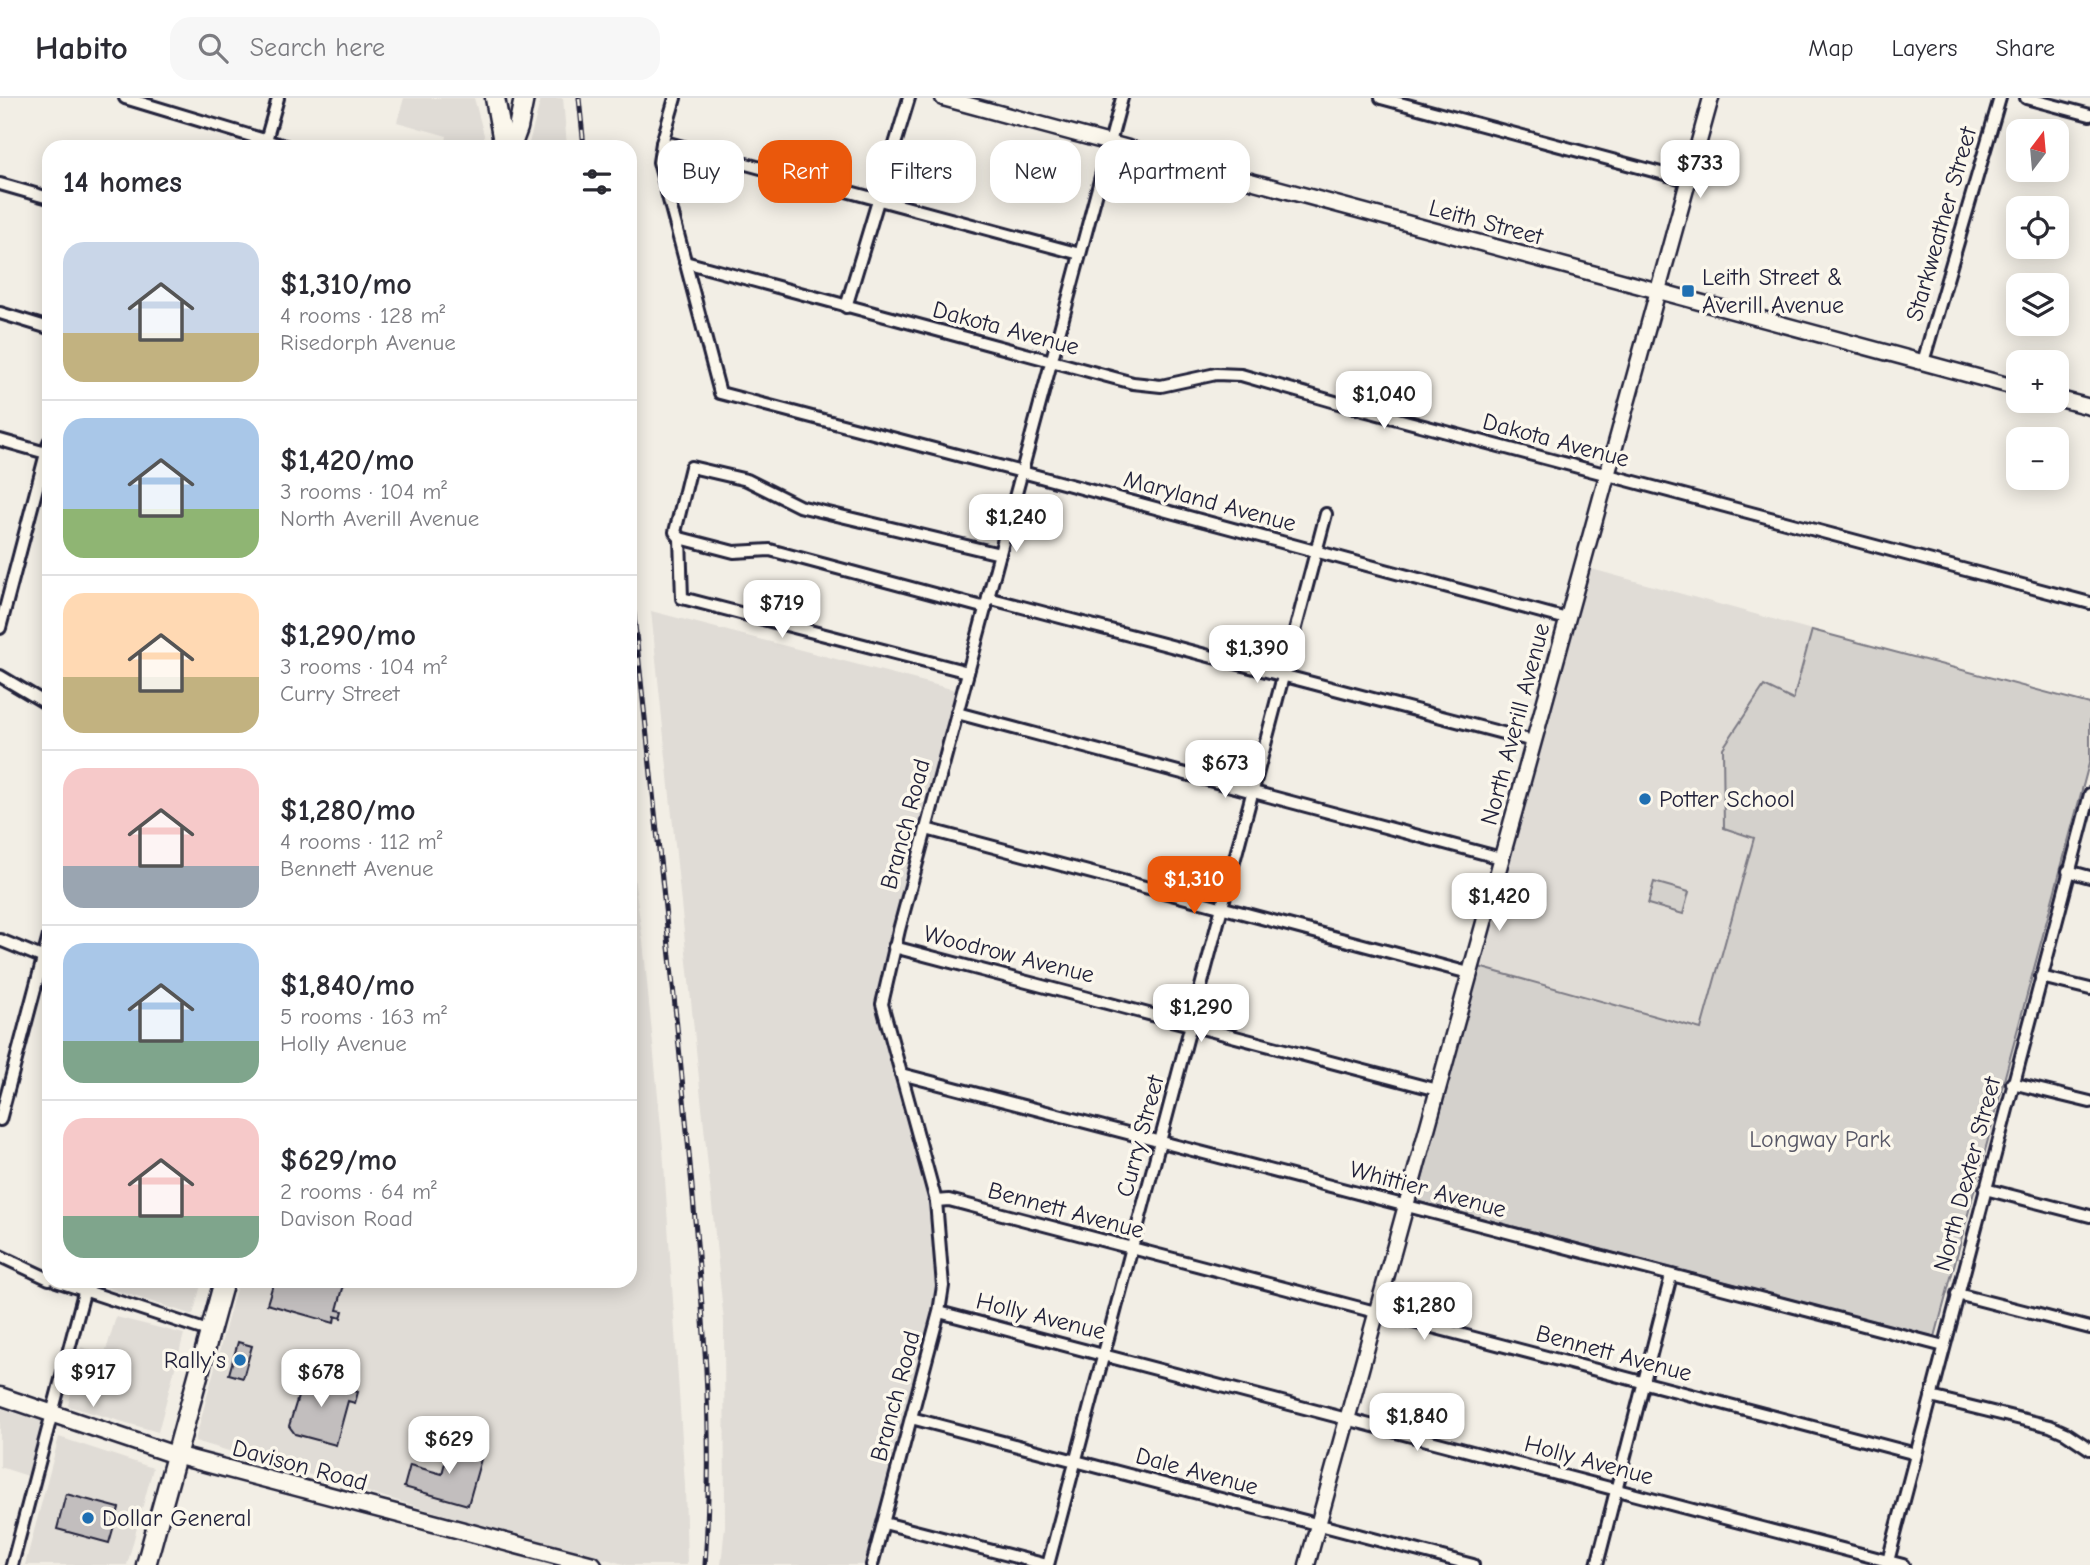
<!DOCTYPE html>
<meta charset="utf-8">
<style>
:root{--surface:#fff;--page:#f7f7f7;--text:#2b2b33;--muted:#7c7c81;--line:#e1e1e2;--accent:#ea580c}
body{margin:0;font-family:"Comic Neue",sans-serif;background:var(--page);color:var(--text);height:100vh;display:flex;flex-direction:column;font-size:26px;white-space:nowrap}
*{box-sizing:border-box;margin:0}
p{font-size:23px;color:var(--muted)}
.icon{flex:none;width:38px;height:38px;fill:none;stroke:currentColor;stroke-width:2;stroke-linecap:round;stroke-linejoin:round}
.map{position:relative;flex:1;overflow:hidden}
.panel{position:absolute;left:42px;top:42px;width:595px;height:1148px;display:flex;flex-direction:column;background:var(--surface);border-radius:21px;box-shadow:0 4px 18px #0003}
.panel>*{flex:none}
.hud{position:absolute;left:658px;top:42px;width:665px;height:63px;display:flex;gap:14px}
.needle{width:46px;rotate:16deg}
.tools{position:absolute;left:2006px;top:21px;display:grid;gap:14px}
.tools a{display:grid;place-items:center;width:63px;height:63px;border-radius:14px;background:var(--surface);box-shadow:0 4px 18px #0003;font-size:35px}
.price{position:absolute;translate:-50% -60px;padding:0 16px;border-radius:14px;background:#fff;color:#222;font-size:23px;line-height:46px;filter:drop-shadow(0 2px 4px #0008)}
.price::after{content:'';position:absolute;left:50%;top:42px;width:21px;height:16px;margin-left:-10px;background:inherit;clip-path:polygon(0 0,100% 0,50% 100%)}
.price.selected{background:var(--accent);color:#fff}
ul{padding:0;list-style:none}
li{display:flex;align-items:center;gap:21px;height:175px;padding:0 21px}
li+li{border-top:2px solid var(--line)}
li span{display:grid;place-items:center;flex:none;width:196px;height:140px;border-radius:21px;color:#555}
li>.icon{margin-inline-start:auto}
span .icon{width:84px;height:84px;fill:#fffc;stroke-width:1}
li b{font-size:30px}
h2{display:flex;justify-content:space-between;align-items:center;height:84px;padding:0 21px;font-size:30px}
.tag{padding:0 24px;border-radius:21px;background:var(--surface);box-shadow:0 4px 18px #0003;font-size:24px;line-height:63px}
.tag.selected{background:var(--accent);color:#fff}
header{display:flex;align-items:center;gap:42px;box-sizing:border-box;height:98px;padding:0 35px;background:var(--surface);border-bottom:2px solid var(--line)}
header strong{font-size:33px}
nav{display:flex;gap:38px;margin-inline-start:auto;font-size:24px}
.search{width:490px;height:63px;background:var(--page);display:flex;align-items:center;gap:18px;box-sizing:border-box;padding:0 24px;border-radius:21px;color:var(--muted);font-size:26px}
.map>svg:first-child{display:block}
.built{fill:#e0dcd6}
.green{fill:#d4d1cc;stroke:#7b7a84;stroke-width:2}
.building{fill:#c2bebe;stroke:#22223b;stroke-width:2}
.lines{fill:none;stroke-linecap:round;stroke-linejoin:round}
.minor-casing{stroke:#22223b;stroke-width:16}
.tertiary-casing{stroke:#22223b;stroke-width:19}
.secondary-casing{stroke:#22223b;stroke-width:21}
.primary-casing{stroke:#22223b;stroke-width:23}
.minor{stroke:#fbf7ec;stroke-width:10}
.tertiary{stroke:#fbf7ec;stroke-width:14}
.secondary{stroke:#fbf7ec;stroke-width:16}
.primary{stroke:#fbf7ec;stroke-width:18}
.rail-casing{stroke:#22223b;stroke-width:5}
.rail{stroke:#fbf7ec;stroke-width:2.5;stroke-dasharray:8;stroke-linecap:butt}
.poi-dot{fill:#1f6fb2;stroke:#fbf7ec;stroke-width:2.5}
.labels{text-anchor:middle;stroke-width:7;stroke-linejoin:round;paint-order:stroke}
.street-label{font-size:24px;fill:#22223b;stroke:#fbf7ec}
.poi-label{font-size:24px;fill:#22223b;stroke:#fbf7ec;text-anchor:start}
.park-label{font-size:24px;fill:#575766;stroke:#fbf7ec}
</style>
<header>
<strong>Habito</strong>
<div class="search"><svg class="icon" aria-label="search" viewBox="0 0 24 24"><circle cx="10" cy="10" r="6"/><path d="M15 15l6 6"/></svg>Search here</div>
<nav><a>Map</a><a>Layers</a><a>Share</a></nav>
</header>
<div class="map">
<svg width="2090" height="1467" viewBox="0 0 2090 1467">
<rect width="100%" height="100%" fill="#f2eee5"/>
<filter id="ink" filterUnits="userSpaceOnUse"><feTurbulence type="fractalNoise" baseFrequency=".0143" numOctaves="2"/><feDisplacementMap in="SourceGraphic" scale="14" xChannelSelector="R" yChannelSelector="G"/><feConvolveMatrix kernelMatrix="1 2 1 2 8 2 1 2 1" color-interpolation-filters="sRGB"/></filter>
<g filter="url(#ink)">
<!-- built -->
<g class="built">
<polygon points="404,0 474,0 484,37 485,49 444,49 447,38 397,24"/>
<polygon points="541,0 563,0 567,49 528,49"/>
<polygon points="1588,470 1812,532 1701,932 1479,869"/>
<polygon points="651,513 959,593 880,887 879,898 932,1112 938,1160 934,1211 867,1467 721,1467 725,1428 724,1224"/>
<polygon points="630,752 643,843 663,1050 685,1387 687,1467 627,1467 476,1426 195,1343 238,1183 630,1183"/>
<polygon points="100,1183 202,1183 193,1217 99,1187"/>
<polygon points="116,1219 184,1236 158,1334 68,1308 81,1249 105,1256"/>
<polygon points="0,1310 43,1324 28,1378 0,1369"/>
<polygon points="59,1339 153,1370 127,1467 25,1467"/>
</g>
<!-- green -->
<g class="green">
<polygon points="1812,532 2090,606 2090,662 1935,1239 1416,1103 1479,869 1701,931 1754,740 1724,730 1723,650 1764,588 1793,602"/>
<polygon points="1654,784 1689,794 1683,816 1648,806"/>
</g>
<!-- building -->
<g class="building">
<polygon points="274,1183 345,1183 337,1212 343,1213 341,1220 335,1218 334,1225 267,1206"/>
<polygon points="238,1244 252,1248 243,1280 229,1276"/>
<polygon points="305,1276 352,1288 351,1292 358,1294 355,1305 348,1303 336,1347 295,1336 289,1328"/>
<polygon points="450,1345 483,1354 468,1407 404,1389 410,1367 442,1376"/>
<polygon points="66,1396 119,1410 109,1445 57,1431"/>
</g>
<g class="lines">
<!-- minor casing -->
<g class="minor-casing">
<g id="minor">
<polyline points="125,0 288,49"/>
<polyline points="675,0 662,45 659,64 720,295 1022,374 1567,521"/>
<polyline points="1381,0 1687,82"/>
<polyline points="2026,0 2090,17"/>
<polyline points="662,45 672,46 1080,156"/>
<polyline points="265,46 278,0"/>
<polyline points="0,86 49,100"/>
<polyline points="685,164 1133,285 1161,288 1216,276 1241,277 1356,310 2090,505"/>
<polyline points="846,209 909,0"/>
<polyline points="0,215 49,230"/>
<polyline points="1923,264 2000,0"/>
<polyline points="0,342 46,355"/>
<polyline points="680,440 682,500 968,574"/>
<polyline points="988,500 1533,643"/>
<polyline points="986,510 770,452 734,454 680,440 675,434 691,369 747,382 799,408 1000,456"/>
<polyline points="0,530 49,344"/>
<polyline points="0,578 49,607"/>
<polyline points="957,615 1501,760"/>
<polyline points="926,731 1469,875"/>
<polyline points="2068,773 2090,779"/>
<polyline points="0,842 49,862"/>
<polyline points="894,849 1437,992"/>
<polyline points="2041,879 2090,891"/>
<polyline points="901,976 1944,1248"/>
<polyline points="2012,985 2090,1004"/>
<polyline points="0,1022 49,838"/>
<polyline points="1985,1091 2090,1118"/>
<polyline points="936,1103 949,1102 1916,1356"/>
<polyline points="0,1158 49,1181"/>
<polyline points="56,1183 211,1234"/>
<polyline points="1957,1196 2090,1230"/>
<polyline points="939,1214 1903,1467"/>
<polyline points="1931,1299 2050,1328 2066,1335 2090,1351"/>
<polyline points="911,1320 1473,1467"/>
<polyline points="884,1425 1047,1467"/>
<polyline points="12,1467 87,1183"/>
<polyline points="872,1467 939,1214 943,1188 936,1103 882,906 899,832 1122,0"/>
<polyline points="1048,1467 1326,416"/>
<polyline points="1597,1467 1671,1178"/>
<polyline points="1887,1467 2090,696"/>
</g>
</g>
<!-- tertiary casing -->
<g class="tertiary-casing">
<g id="tertiary">
<polyline points="943,0 2018,290"/>
<polyline points="2056,300 2090,309"/>
<polyline points="1307,1467 1711,0"/>
</g>
</g>
<!-- secondary casing -->
<g class="secondary-casing">
<polyline id="secondary" points="0,1298 175,1357 593,1467"/>
</g>
<!-- primary casing -->
<g class="primary-casing">
<g id="primary">
<polyline points="495,0 504,49"/>
<polyline points="511,49 518,30 524,0"/>
<polyline points="146,1467 224,1183"/>
</g>
</g>
<!-- minor -->
<use href="#minor" class="minor"/>
<!-- tertiary -->
<use href="#tertiary" class="tertiary"/>
<!-- secondary -->
<use href="#secondary" class="secondary"/>
<!-- primary -->
<use href="#primary" class="primary"/>
<!-- rail casing -->
<g class="rail-casing">
<g id="rail">
<polyline points="579,0 584,49"/>
<path d="M630 480C650 668 671 856 688 1044 701 1188 715 1322 705 1467"/>
</g>
</g>
<!-- rail -->
<use href="#rail" class="rail"/>
</g>
</g>
<!-- markers -->
<g class="poi-dot">
<rect x="1681" y="186" width="14" height="14" rx="3.5"/>
<circle cx="1645" cy="701" r="7"/>
<circle cx="240" cy="1262" r="7"/>
<circle cx="88" cy="1420" r="7"/>
</g>
<g class="labels">
<!-- street labels -->
<g class="street-label">
<text transform="translate(1486 124) rotate(15)" y="8">Leith Street</text>
<text transform="translate(1941 126) rotate(-74)" y="8">Starkweather Street</text>
<text transform="translate(1006 230) rotate(15)" y="8">Dakota Avenue</text>
<text transform="translate(1556 342) rotate(15)" y="8">Dakota Avenue</text>
<text transform="translate(1210 403) rotate(15)" y="8">Maryland Avenue</text>
<text transform="translate(1515 626) rotate(-75)" y="8">North Averill Avenue</text>
<text transform="translate(905 726) rotate(-75)" y="8">Branch Road</text>
<text transform="translate(1009 856) rotate(14)" y="8">Woodrow Avenue</text>
<text transform="translate(1140 1038) rotate(-75)" y="8">Curry Street</text>
<text transform="translate(1967 1076) rotate(-75)" y="8">North Dexter Street</text>
<text transform="translate(1428 1091) rotate(15)" y="8">Whittier Avenue</text>
<text transform="translate(1066 1112) rotate(15)" y="8">Bennett Avenue</text>
<text transform="translate(1041 1218) rotate(14)" y="8">Holly Avenue</text>
<text transform="translate(1614 1255) rotate(15)" y="8">Bennett Avenue</text>
<text transform="translate(895 1298) rotate(-75)" y="8">Branch Road</text>
<text transform="translate(1589 1362) rotate(15)" y="8">Holly Avenue</text>
<text transform="translate(300 1367) rotate(15)" y="8">Davison Road</text>
<text transform="translate(1197 1373) rotate(15)" y="8">Dale Avenue</text>
</g>
<!-- poi labels -->
<g class="poi-label">
<text x="1702" y="187">Leith Street &amp;<tspan x="1702" dy="28">Averill Avenue</tspan></text>
<text x="1659" y="709">Potter School</text>
<text x="226" y="1270" text-anchor="end">Rally's</text>
<text x="102" y="1428">Dollar General</text>
</g>
<!-- park labels -->
<g class="park-label">
<text x="1820" y="1049">Longway Park</text>
</g>
</g>
</svg>
<div class="tools">
<a><svg class="needle" viewBox="-14 -14 28 28"><path d="M0-13l5 13h-10z" fill="#e53935"/><path d="M0 13l5-13h-10z" fill="#7c7c81"/></svg></a>
<a><svg class="icon" aria-label="locate" viewBox="0 0 24 24"><circle cx="12" cy="12" r="6"/><path d="M12 2v4M12 18v4M2 12h4M18 12h4"/></svg></a>
<a><svg class="icon" aria-label="layers" viewBox="0 0 24 24"><path d="M12 4l9 5-9 5-9-5zM3 14l9 5 9-5"/></svg></a>
<a>+</a>
<a>−</a>
</div>
<b class="price" style="left:1700px;top:102px">$733</b>
<b class="price" style="left:1384px;top:333px">$1,040</b>
<b class="price" style="left:1016px;top:456px">$1,240</b>
<b class="price" style="left:782px;top:542px">$719</b>
<b class="price" style="left:1257px;top:587px">$1,390</b>
<b class="price" style="left:1225px;top:702px">$673</b>
<b class="price selected" style="left:1194px;top:818px">$1,310</b>
<b class="price" style="left:1499px;top:835px">$1,420</b>
<b class="price" style="left:1201px;top:946px">$1,290</b>
<b class="price" style="left:1424px;top:1244px">$1,280</b>
<b class="price" style="left:93px;top:1311px">$917</b>
<b class="price" style="left:321px;top:1311px">$678</b>
<b class="price" style="left:1417px;top:1355px">$1,840</b>
<b class="price" style="left:449px;top:1378px">$629</b>
<div class="hud">
<a class="tag">Buy</a>
<a class="tag selected">Rent</a>
<a class="tag">Filters</a>
<a class="tag">New</a>
<a class="tag">Apartment</a>
</div>
<section class="panel">
<h2>14 homes<svg class="icon" aria-label="filters" viewBox="0 0 24 24"><path d="M4 7h16M4 17h16"/><circle cx="9" cy="7" r="2"/><circle cx="15" cy="17" r="2"/></svg></h2>
<ul>
<li><span style="background:linear-gradient(#c9d6e8 65%,#c2b280 0)"><svg class="icon" aria-label="home" viewBox="0 0 24 24"><path d="M3 11l9-7 9 7M6 9v11h12V9"/></svg></span><div><b>$1,310/mo</b><p>4 rooms · 128 m²</p><p>Risedorph Avenue</p></div></li>
<li><span style="background:linear-gradient(#a9c7e8 65%,#8fb573 0)"><svg class="icon" aria-label="home" viewBox="0 0 24 24"><path d="M3 11l9-7 9 7M6 9v11h12V9"/></svg></span><div><b>$1,420/mo</b><p>3 rooms · 104 m²</p><p>North Averill Avenue</p></div></li>
<li><span style="background:linear-gradient(#ffd9b3 60%,#c2b280 0)"><svg class="icon" aria-label="home" viewBox="0 0 24 24"><path d="M3 11l9-7 9 7M6 9v11h12V9"/></svg></span><div><b>$1,290/mo</b><p>3 rooms · 104 m²</p><p>Curry Street</p></div></li>
<li><span style="background:linear-gradient(#f6c9c9 70%,#9aa5b1 0)"><svg class="icon" aria-label="home" viewBox="0 0 24 24"><path d="M3 11l9-7 9 7M6 9v11h12V9"/></svg></span><div><b>$1,280/mo</b><p>4 rooms · 112 m²</p><p>Bennett Avenue</p></div></li>
<li><span style="background:linear-gradient(#a9c7e8 70%,#7fa58c 0)"><svg class="icon" aria-label="home" viewBox="0 0 24 24"><path d="M3 11l9-7 9 7M6 9v11h12V9"/></svg></span><div><b>$1,840/mo</b><p>5 rooms · 163 m²</p><p>Holly Avenue</p></div></li>
<li><span style="background:linear-gradient(#f6c9c9 70%,#7fa58c 0)"><svg class="icon" aria-label="home" viewBox="0 0 24 24"><path d="M3 11l9-7 9 7M6 9v11h12V9"/></svg></span><div><b>$629/mo</b><p>2 rooms · 64 m²</p><p>Davison Road</p></div></li>
</ul>
</section>
</div>
